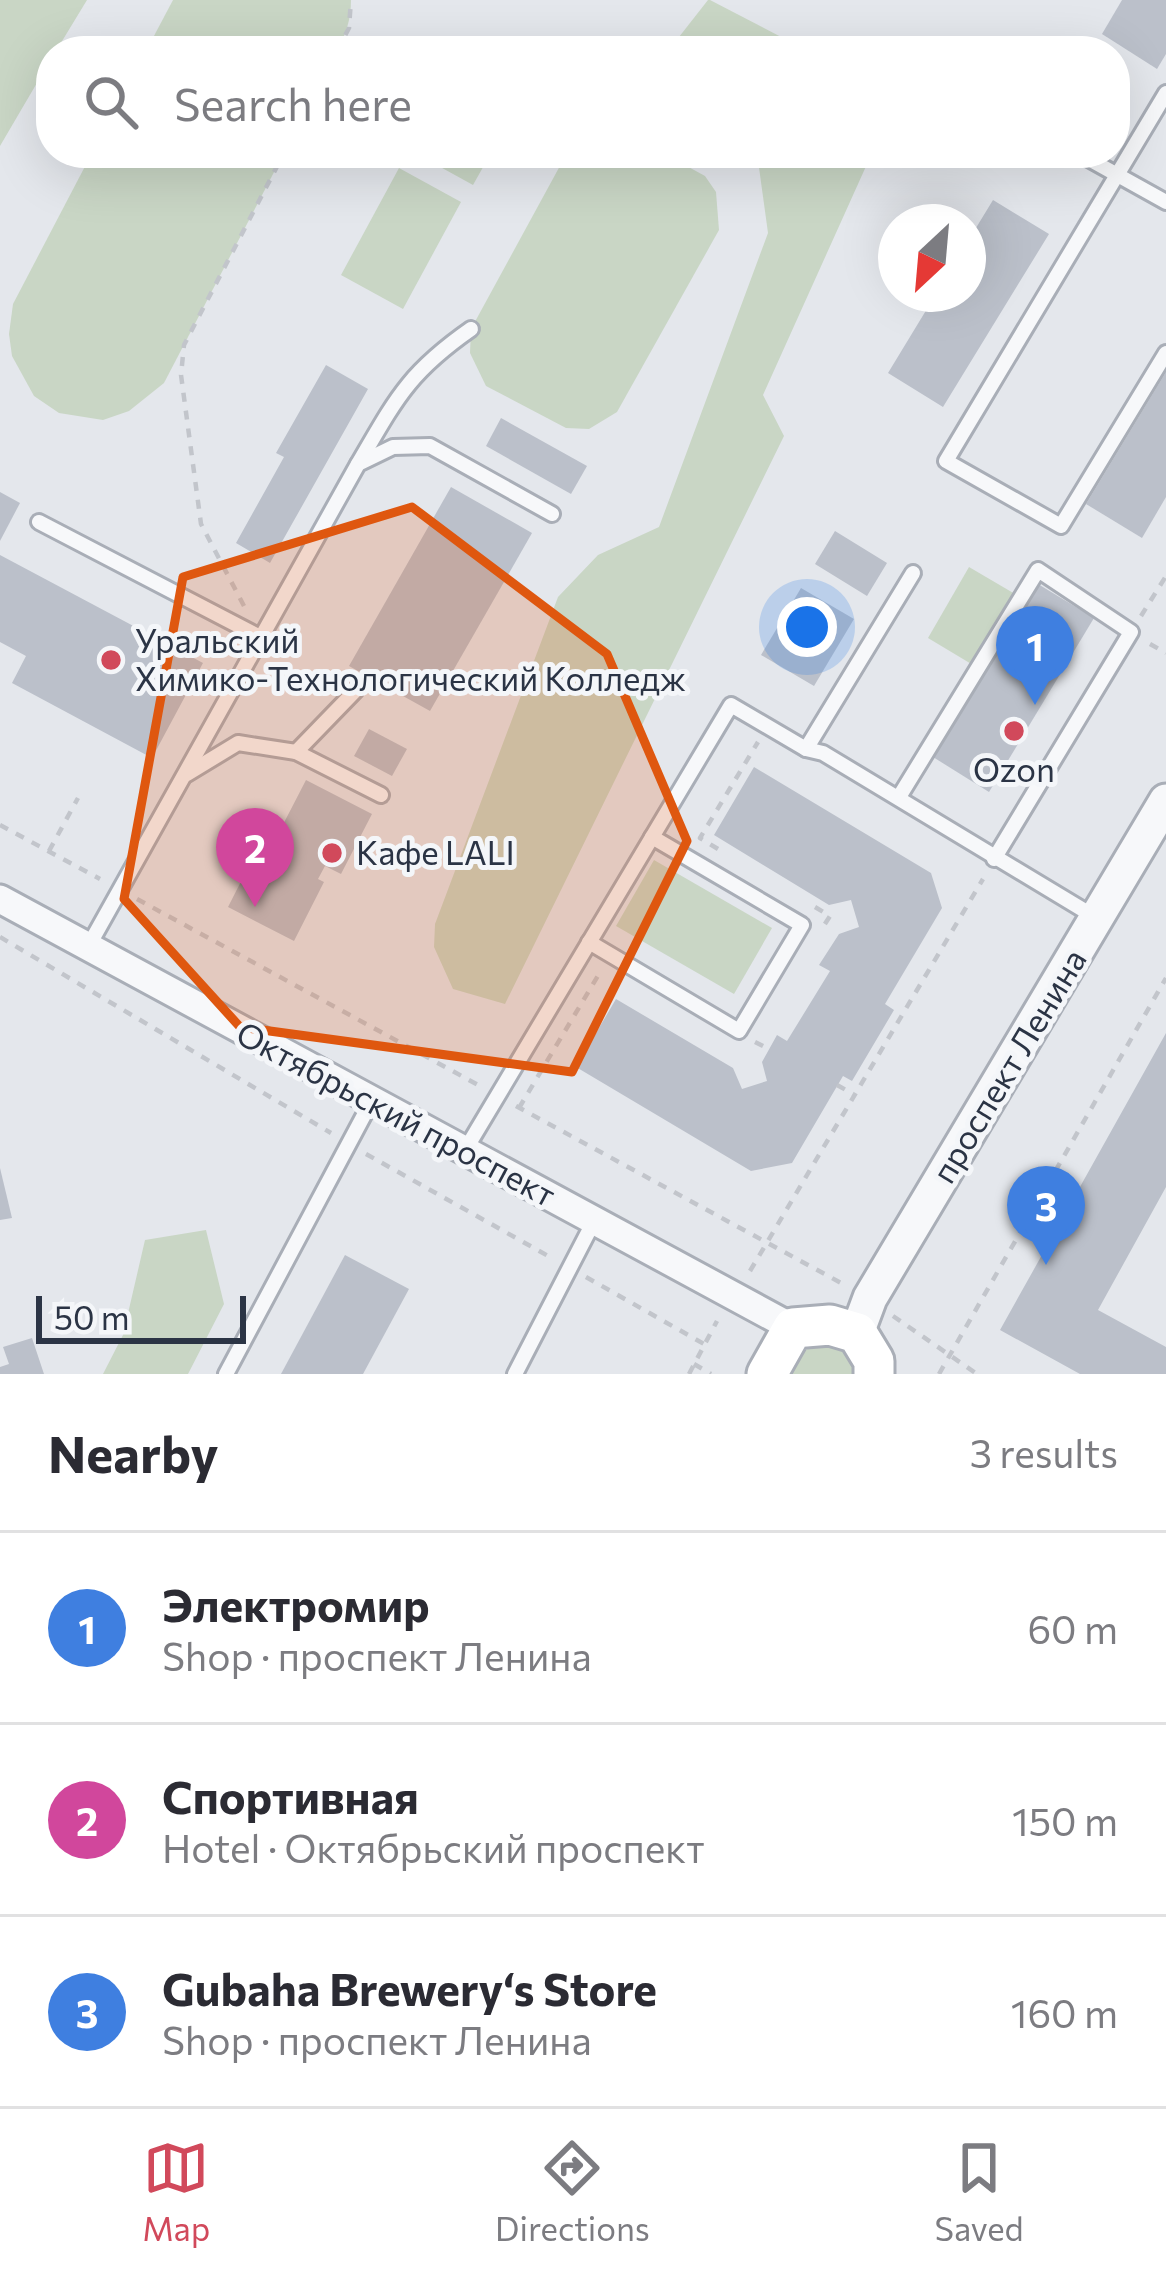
<!DOCTYPE html>
<meta charset="utf-8">
<style>
:root{--surface:#fff;--page:#f2f2f3;--text:#2b2b33;--muted:#7c7c81;--line:#e1e1e2;--accent:#d1495b}
body{margin:0;font-family:Commissioner,sans-serif;background:var(--page);color:var(--text)}
.compass{position:absolute;left:878px;top:204px;width:108px;height:108px;border-radius:50%;background:var(--surface);box-shadow:0 12px 48px #0002;rotate:206deg}
.scale{position:absolute;left:36px;bottom:30px;width:210px;box-sizing:border-box;padding-left:12px;border:6px solid #2b3445;border-top:0;font-size:33px;line-height:42px;white-space:nowrap;color:#2b3445;-webkit-text-stroke:9px #f4f6f9;paint-order:stroke}
.you{position:absolute;left:807px;top:627px;width:42px;height:42px;margin:-30px;border:9px solid #fff;border-radius:50%;background:#1a73e8;box-shadow:0 0 0 18px #1a73e833}
.badge{display:grid;place-items:center;width:78px;height:78px;border-radius:50%;background:var(--accent);color:#fff;font-size:39px;font-weight:700}
.pin{position:absolute;translate:-50% -99px;filter:drop-shadow(0 3px 6px #0008)}
.pin::after{content:'';position:absolute;top:63px;width:42px;height:36px;background:inherit;clip-path:polygon(0 0,100% 0,50% 100%)}
.list{margin:0;padding:0;list-style:none}
h2{display:flex;justify-content:space-between;align-items:center;height:156px;margin:0;padding:0 48px;font-size:51px}
h2 small{font-size:39px;font-weight:400;color:var(--muted)}
.list li{display:grid;grid-template-columns:78px 1fr auto;gap:36px;align-items:center;box-sizing:border-box;height:192px;padding:0 48px;border-top:3px solid var(--line)}
.list b{display:block;font-size:45px;white-space:nowrap}
.list p{margin:0;font-size:39px;white-space:nowrap;color:var(--muted)}
.list em{font-size:39px;font-style:normal;color:var(--muted)}
.icon{flex:none;width:66px;height:66px;fill:none;stroke:currentColor;stroke-width:2;stroke-linecap:round;stroke-linejoin:round}
.map{position:relative;flex:none;width:1166px;height:1374px;overflow:hidden}
.search{position:absolute;background:var(--surface);box-shadow:0 12px 48px #0002;left:36px;right:36px;top:36px;height:132px;display:flex;align-items:center;gap:30px;box-sizing:border-box;padding:0 42px;border-radius:48px;color:var(--muted);font-size:45px}
.sheet{height:732px;background:var(--surface)}
nav{display:flex;justify-content:space-around;align-items:center;box-sizing:border-box;height:168px;border-top:3px solid var(--line);background:var(--surface);font-size:33px;color:var(--muted)}
nav a{display:grid;justify-items:center;gap:6px}
nav .on{color:var(--accent)}
.map>svg:first-child{display:block}
.green{fill:#c9d6c5}
.building{fill:#bbc0ca}
.lines{fill:none;stroke-linecap:round;stroke-linejoin:round}
.service-casing{stroke:#a9aeb7;stroke-width:20}
.minor-casing{stroke:#a9aeb7;stroke-width:33}
.tertiary-casing{stroke:#a9aeb7;stroke-width:39}
.secondary-casing{stroke:#a9aeb7;stroke-width:45}
.path{stroke:#c2c5cb;stroke-width:4.5;stroke-dasharray:9 9;stroke-linecap:butt}
.service{stroke:#f7f8fa;stroke-width:14}
.minor{stroke:#f7f8fa;stroke-width:27}
.tertiary{stroke:#f7f8fa;stroke-width:33}
.secondary{stroke:#fff;stroke-width:39}
.marked{fill:#df570f;fill-opacity:0.2;stroke:#df570f;stroke-width:9;stroke-linejoin:round}
.poi-dot{fill:#d1495b;stroke:#f4f6f9;stroke-width:4.5}
.labels{text-anchor:middle;stroke-width:10;stroke-linejoin:round;paint-order:stroke}
.poi-label{font-size:33px;fill:#2b3445;stroke:#f4f6f9;text-anchor:start}
.street-label{font-size:33px;fill:#2b3445;stroke:#f4f6f9}
</style>
<div class="map">
<svg width="1166" height="1374" viewBox="0 0 1166 1374">
<rect width="100%" height="100%" fill="#e4e7ec"/>
<g class="green">
<polygon points="0,0 87,0 56,51 51,51 51,59 0,146"/>
<path d="M173,0H351C351,20 346,33 337,51H146Z"/>
<polygon points="708,0 710,0 808,51 668,51"/>
<polygon points="92,153 284,153 164,383 129,411 103,420 59,413 34,396 12,356 9,334 13,304"/>
<polygon points="415,153 491,153 473,185"/>
<polygon points="567,153 663,153 705,176 716,192 719,230 617,412 589,429 566,428 486,386 470,353 471,329"/>
<polygon points="757,153 872,153 763,395 784,436 505,1004 453,989 434,947 435,924 558,597 598,555 659,527 768,233"/>
<polygon points="399,168 461,202 403,309 341,275"/>
<polygon points="969,567 1020,597 978,668 928,638"/>
<polygon points="654,860 772,928 734,994 616,926"/>
<polygon points="206,1230 224,1304 188,1374 103,1374 123,1335 145,1240"/>
<polygon points="821,1344 848,1349 860,1374 787,1374 800,1352"/>
</g>
<g class="building">
<polygon points="1122,0 1166,0 1166,54 1157,69 1102,34"/>
<polygon points="993,200 1049,234 943,407 888,373 936,294 968,294 968,241"/>
<polygon points="326,365 368,389 270,563 236,543 284,457 276,453"/>
<polygon points="1166,372 1166,497 1142,538 1086,504"/>
<polygon points="501,418 587,466 571,494 486,446"/>
<polygon points="451,487 532,533 430,711 349,666"/>
<polygon points="0,492 20,503 0,541"/>
<polygon points="835,531 887,563 867,596 815,564"/>
<polygon points="0,555 203,663 152,758 12,683 26,656 0,642"/>
<polygon points="1038,584 1094,618 989,792 933,757"/>
<polygon points="801,588 854,619 814,686 761,655"/>
<polygon points="369,729 407,749 392,776 354,756"/>
<polygon points="754,767 931,873 942,908 885,1004 894,1010 852,1081 843,1076 792,1163 751,1171 576,1067 616,999 733,1068 742,1089 767,1081 762,1062 777,1035 787,1041 830,971 819,965 839,934 859,927 851,900 829,905 714,835"/>
<polygon points="306,780 372,814 341,874 325,866 318,879 324,882 294,941 228,907 258,848 276,857 283,843 275,840"/>
<polygon points="1166,1033 1166,1187 1098,1310 1166,1347 1166,1374 1080,1374 1000,1330"/>
<polygon points="0,1168 12,1218 0,1220"/>
<polygon points="345,1255 409,1289 363,1374 281,1374"/>
<polygon points="32,1338 44,1374 0,1374 0,1367 9,1364 3,1347"/>
</g>
<g class="lines">
<g class="service-casing">
<g id="service">
<polyline points="1166,93 946,461 1061,526 1166,353"/>
<polyline points="1078,153 1166,202"/>
<path d="M358,464C396,399 408,373 471,329"/>
<polyline points="39,522 262,638"/>
<polyline points="806,749 913,573"/>
<polyline points="296,752 356,690"/>
<polyline points="187,774 238,743 296,752 381,795"/>
<polyline points="899,797 1038,570 1131,632 994,859"/>
<polyline points="589,942 739,1031 802,925 652,837"/>
<polyline points="88,947 358,464 393,447 430,446 552,514"/>
<polyline points="464,1152 731,705 806,749 823,753 1095,917"/>
<polyline points="226,1374 371,1102"/>
<polyline points="515,1374 594,1221"/>
</g>
</g>
<g class="minor-casing">
<polyline id="minor" points="0,899 793,1328"/>
</g>
<g class="tertiary-casing">
<polyline id="tertiary" points="857,1333 870,1298 1166,801"/>
</g>
<g class="secondary-casing">
<polyline id="secondary" points="767,1374 793,1328 830,1325 857,1333 874,1361 874,1374"/>
</g>
<g class="path">
<polyline points="337,51 349,28 351,0"/>
<polyline points="244,606 201,524 181,375 184,345 284,153"/>
<polyline points="1141,616 1166,576"/>
<polyline points="1150,644 1166,653"/>
<polyline points="0,825 100,879"/>
<polyline points="718,849 700,838 758,742"/>
<polyline points="49,851 78,798"/>
<polyline points="137,899 480,1086"/>
<polyline points="815,907 830,916 823,927"/>
<polyline points="0,937 331,1133"/>
<polyline points="755,1042 769,1049"/>
<polyline points="837,1085 853,1094"/>
<polyline points="516,1106 843,1284"/>
<polyline points="519,1108 599,974"/>
<polyline points="366,1154 550,1257"/>
<polyline points="750,1271 983,879"/>
<polyline points="586,1277 704,1344"/>
<polyline points="893,1316 977,1374"/>
<polyline points="694,1364 711,1374"/>
<polyline points="689,1374 717,1321"/>
<polyline points="939,1374 1166,978"/>
</g>
<use href="#service" class="service"/>
<use href="#minor" class="minor"/>
<use href="#tertiary" class="tertiary"/>
<use href="#secondary" class="secondary"/>
</g>
<path class="marked" d="M412,507L607,654L687,841L572,1072L240,1027L124,899L183,577Z"/>
<g class="poi-dot">
<circle cx="111" cy="660" r="12"/>
<circle cx="1014" cy="731" r="12"/>
<circle cx="332" cy="853" r="12"/>
</g>
<g class="labels">
<g class="poi-label">
<text x="135" y="653">Уральский<tspan x="135" dy="38">Химико-Технологический Колледж</tspan></text>
<text x="1014" y="782" text-anchor="middle">Ozon</text>
<text x="356" y="865">Кафе LALI</text>
</g>
<g class="street-label">
<text transform="translate(1009 1066) rotate(-59)" y="12">проспект Ленина</text>
<text transform="translate(396 1114) rotate(28)" y="12">Октябрьский проспект</text>
</g>
</g>
</svg>
<svg class="compass" viewBox="-18 -18 36 36"><path d="M0-13l5 13h-10z" fill="#e53935"/><path d="M0 13l5-13h-10z" fill="#7c7c81"/></svg>
<div class="scale">50 m</div>
<div class="you"></div>
<div class="pin badge" style="left:1035px;top:705px;background:#3f7fe0">1</div>
<div class="pin badge" style="left:255px;top:907px;background:#d1479c">2</div>
<div class="pin badge" style="left:1046px;top:1265px;background:#3f7fe0">3</div>
<div class="search"><svg class="icon" aria-label="search" viewBox="0 0 24 24"><circle cx="10" cy="10" r="6"/><path d="M15 15l6 6"/></svg>Search here</div>
</div>
<section class="sheet">
<h2>Nearby<small>3 results</small></h2>
<ul class="list">
<li><span class="badge" style="background:#3f7fe0">1</span><div><b>Электромир</b><p>Shop · проспект Ленина</p></div><em>60 m</em></li>
<li><span class="badge" style="background:#d1479c">2</span><div><b>Спортивная</b><p>Hotel · Октябрьский проспект</p></div><em>150 m</em></li>
<li><span class="badge" style="background:#3f7fe0">3</span><div><b>Gubaha Brewery‘s Store</b><p>Shop · проспект Ленина</p></div><em>160 m</em></li>
</ul>
</section>
<nav>
<a class="on"><svg class="icon" aria-label="map" viewBox="0 0 24 24"><path d="M3 6l6-2 6 2 6-2v14l-6 2-6-2-6 2zM9 4v14M15 6v14"/></svg>Map</a>
<a><svg class="icon" aria-label="directions" viewBox="0 0 24 24"><path d="M12 3l9 9-9 9-9-9zM9 14v-3h6M13 9l2 2-2 2"/></svg>Directions</a>
<a><svg class="icon" aria-label="saved" viewBox="0 0 24 24"><path d="M7 4h10v16l-5-4-5 4z"/></svg>Saved</a>
</nav>
